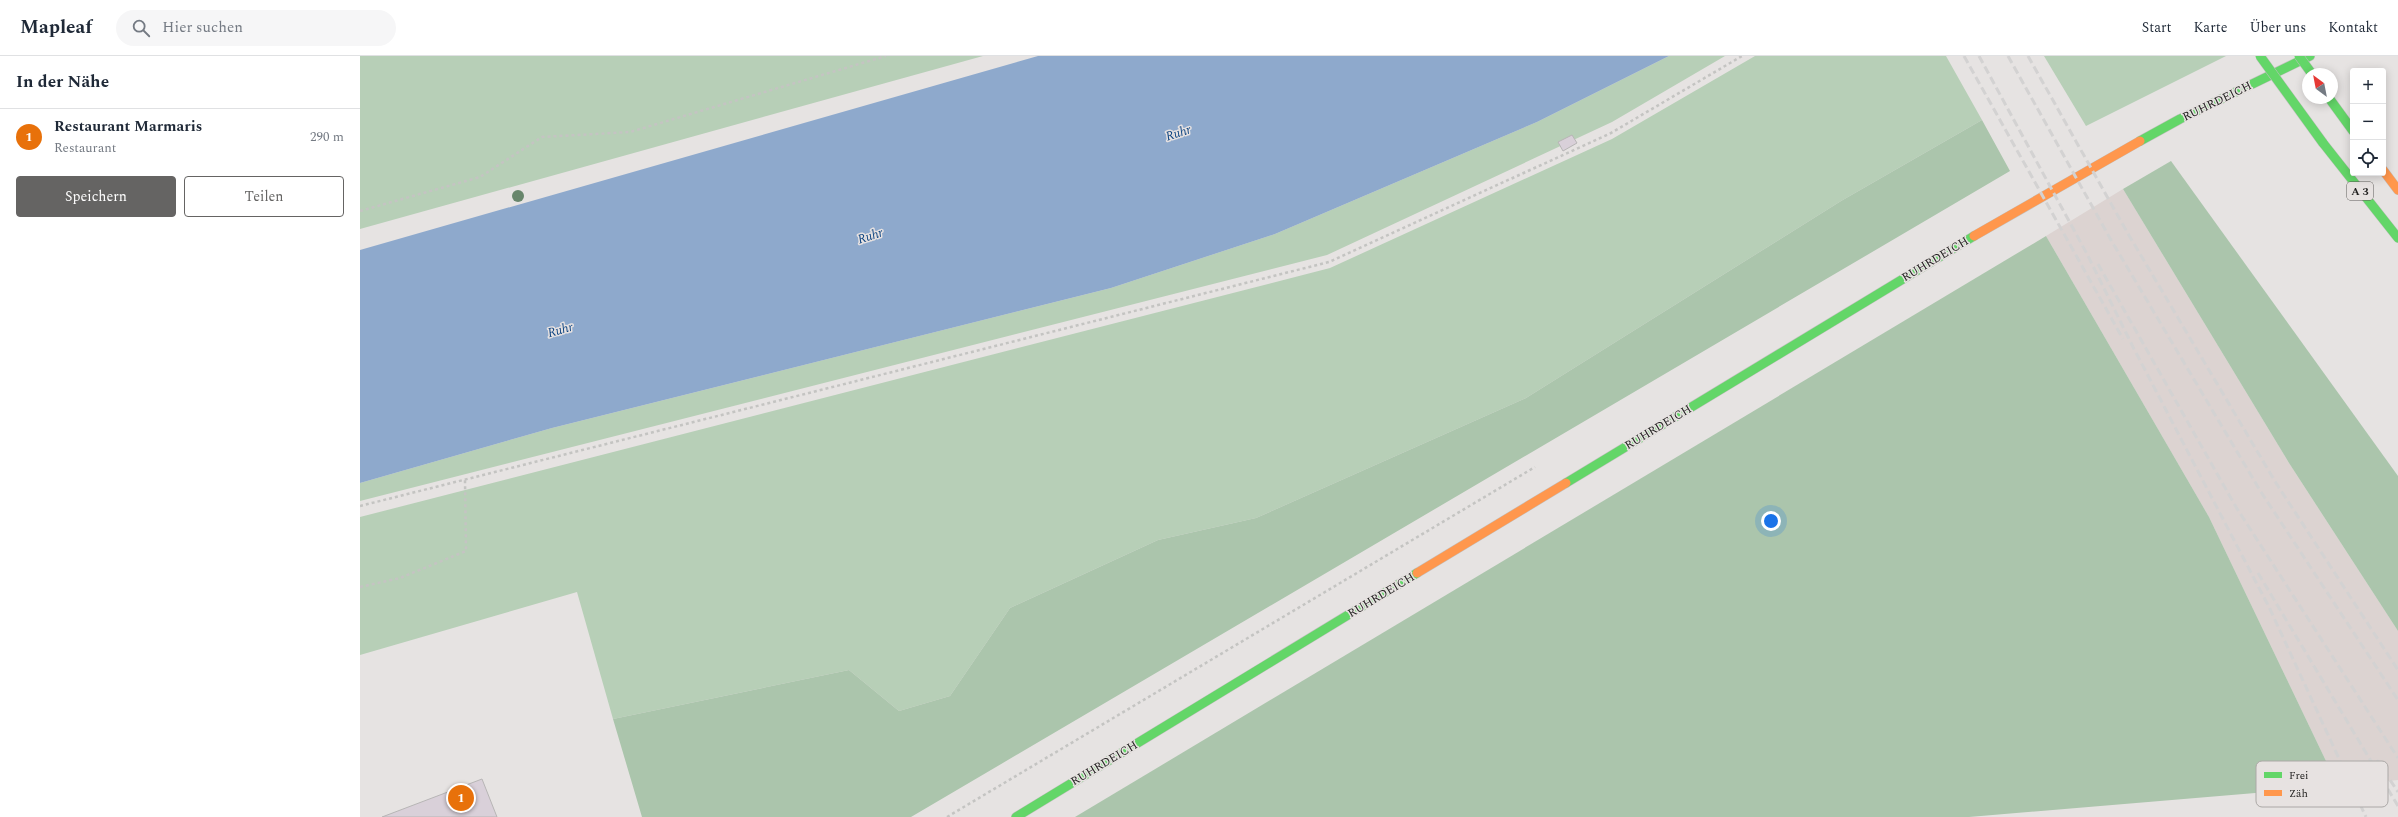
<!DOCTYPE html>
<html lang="de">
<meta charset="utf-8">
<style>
:root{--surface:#fff;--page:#f6f6f7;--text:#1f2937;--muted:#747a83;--line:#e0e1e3;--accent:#656463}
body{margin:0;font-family:Spectral,serif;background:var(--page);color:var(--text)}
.controls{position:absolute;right:12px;top:12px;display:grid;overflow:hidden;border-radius:4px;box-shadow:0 2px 10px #0003}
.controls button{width:36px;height:36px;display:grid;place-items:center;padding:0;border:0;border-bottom:1px solid var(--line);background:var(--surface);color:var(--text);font:20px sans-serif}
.compass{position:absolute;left:1942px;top:12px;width:36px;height:36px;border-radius:50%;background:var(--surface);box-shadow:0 2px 10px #0003;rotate:328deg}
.you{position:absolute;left:1411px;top:465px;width:14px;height:14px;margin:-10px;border:3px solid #fff;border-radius:50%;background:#1a73e8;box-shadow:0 0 0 6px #1a73e833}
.badge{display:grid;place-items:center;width:26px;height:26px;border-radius:50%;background:var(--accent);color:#fff;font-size:13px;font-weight:700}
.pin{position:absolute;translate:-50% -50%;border:2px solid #fff;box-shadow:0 1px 4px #0006}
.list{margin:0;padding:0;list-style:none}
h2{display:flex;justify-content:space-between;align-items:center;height:52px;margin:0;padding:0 16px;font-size:17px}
h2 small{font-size:13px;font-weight:400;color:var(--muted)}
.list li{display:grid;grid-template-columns:26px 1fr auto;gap:12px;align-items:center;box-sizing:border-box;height:56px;padding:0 16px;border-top:1px solid var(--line)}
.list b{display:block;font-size:15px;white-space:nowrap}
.list p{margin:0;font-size:13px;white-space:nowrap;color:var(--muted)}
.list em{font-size:13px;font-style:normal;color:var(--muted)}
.actions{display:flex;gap:8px;padding:12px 16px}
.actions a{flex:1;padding:9px 0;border:1px solid var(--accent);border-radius:4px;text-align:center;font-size:14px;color:var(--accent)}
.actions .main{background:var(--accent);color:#fff}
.icon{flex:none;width:22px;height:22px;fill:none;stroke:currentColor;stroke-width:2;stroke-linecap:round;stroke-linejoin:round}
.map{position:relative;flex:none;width:2038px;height:761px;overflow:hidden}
header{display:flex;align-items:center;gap:24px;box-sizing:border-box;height:56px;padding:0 20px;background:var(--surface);border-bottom:1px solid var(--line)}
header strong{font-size:19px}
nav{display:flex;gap:22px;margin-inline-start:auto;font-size:14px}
.search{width:280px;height:36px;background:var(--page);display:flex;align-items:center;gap:10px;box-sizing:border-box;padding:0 14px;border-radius:22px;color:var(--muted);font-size:15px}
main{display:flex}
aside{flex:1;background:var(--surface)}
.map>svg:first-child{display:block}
.built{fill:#dcd3d1}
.green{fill:#b7cfb7}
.forest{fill:#abc5ac}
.water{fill:#8ea9cc}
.building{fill:#d9d0d9;stroke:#b7b5b5}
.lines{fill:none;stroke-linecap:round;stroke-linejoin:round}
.fast-casing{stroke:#c2c0bf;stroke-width:10}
.slow-casing{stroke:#c2c0bf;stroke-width:10}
.path{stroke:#c4c4c2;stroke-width:2.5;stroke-dasharray:3 3;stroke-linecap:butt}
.fast{stroke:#63d668;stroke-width:9}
.slow{stroke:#ff974d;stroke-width:9}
.rail{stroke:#d3d2d2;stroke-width:3;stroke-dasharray:8 4;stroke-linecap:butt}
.fast-bridge-casing{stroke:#c1bfbf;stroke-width:10;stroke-linecap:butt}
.fast-bridge{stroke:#63d668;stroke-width:9}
.tree{fill:#68866c}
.labels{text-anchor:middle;stroke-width:3;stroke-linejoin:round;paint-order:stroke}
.shield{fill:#e7e2e1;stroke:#5c5a58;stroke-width:1}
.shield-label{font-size:11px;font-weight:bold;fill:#201f1e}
.street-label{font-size:12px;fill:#201f1e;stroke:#e7e2e1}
.water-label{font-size:13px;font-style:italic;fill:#0f4582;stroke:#e7e2e1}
.key{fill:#e7e2e1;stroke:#aba8a6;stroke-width:1}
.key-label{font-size:11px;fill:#201f1e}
</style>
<header>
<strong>Mapleaf</strong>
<div class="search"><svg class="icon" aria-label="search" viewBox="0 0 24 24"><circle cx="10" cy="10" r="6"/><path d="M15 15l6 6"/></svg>Hier suchen</div>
<nav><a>Start</a><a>Karte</a><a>Über uns</a><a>Kontakt</a></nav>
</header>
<main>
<aside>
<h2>In der Nähe<small></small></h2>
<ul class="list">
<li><span class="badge" style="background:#e8710a">1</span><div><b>Restaurant Marmaris</b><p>Restaurant</p></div><em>290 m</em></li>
</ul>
<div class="actions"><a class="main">Speichern</a><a>Teilen</a></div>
</aside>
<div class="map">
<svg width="2038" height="761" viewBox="0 0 2038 761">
<rect width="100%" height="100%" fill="#e6e3e2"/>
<polygon class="built" points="1763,133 1929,407 2038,575 2038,724 1978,730 1849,461 1686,180"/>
<g class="green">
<polygon points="0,0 623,0 0,173"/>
<polygon points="1309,0 1365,0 1252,66 967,199 0,445 0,427 192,372 751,232 915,178 1177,66"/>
<polygon points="1395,0 1586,0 1622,64 1481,145 1166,342 896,462 798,484 650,552 590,640 539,655 489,614 253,663 217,536 0,599 0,461 970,212 1252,83"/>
<polygon points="1684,0 1866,0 1726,70"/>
</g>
<g class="forest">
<polygon points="1622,64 1650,115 551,761 282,761 253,663 489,614 539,655 590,640 650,552 798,484 896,462 1166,342 1481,145"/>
<polygon points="1811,105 2038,420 2038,575 1929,407 1763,133"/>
<polygon points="1686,180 1849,461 1978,730 1609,761 715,761"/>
</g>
<polygon class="water" points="678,0 1309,0 1177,66 915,178 751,232 192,372 0,427 0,194"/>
<g class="building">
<polygon points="1212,79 1217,87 1203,95 1198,86"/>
<polygon points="122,723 137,761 22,761"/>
</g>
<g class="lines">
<g class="fast-casing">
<g id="fast">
<polyline points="1969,42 1993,75"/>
<polyline points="1780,85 1820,63 1950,0"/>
<polyline points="1963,87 2038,182"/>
<polyline points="1206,427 1614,180"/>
<polyline points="656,761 1057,517"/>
</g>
</g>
<g class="slow-casing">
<g id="slow">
<polyline points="2023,114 2038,134"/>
<polyline points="1614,180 1780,85"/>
<polyline points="1057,517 1206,427"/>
</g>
</g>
<g class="path">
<polyline points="0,155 120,121 182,81 270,76 526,0"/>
<polyline points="0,450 969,206 1251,77 1382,0"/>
<polyline points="0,531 40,522 106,495 105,424"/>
<polyline points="587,761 1175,411"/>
</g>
<use href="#fast" class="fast"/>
<use href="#slow" class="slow"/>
<g class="rail">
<polyline points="1604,0 1763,283"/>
<polyline points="1619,0 1727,198 1773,291 1909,551 2006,761"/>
<polyline points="1648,0 1751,184 1901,436 2038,644"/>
<polyline points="1668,0 1767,176 1916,427 2038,614"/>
<polyline points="1738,208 1876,451 2038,702"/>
<polyline points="1898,517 2038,750"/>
<polyline points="2017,704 2038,736"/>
</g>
<g class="fast-bridge-casing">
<g id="fast-bridge">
<polyline points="1900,0 1963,87"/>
<polyline points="1939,0 1952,18"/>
</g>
</g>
<use href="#fast-bridge" class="fast-bridge"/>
</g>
<circle class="tree" cx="158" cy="140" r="6"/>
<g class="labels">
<rect class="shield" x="1987" y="126" width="26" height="18" rx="3"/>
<g class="shield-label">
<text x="2000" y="139">A 3</text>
</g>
<g class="street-label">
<text transform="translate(1857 45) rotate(-26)" y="4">RUHRDEICH</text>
<text transform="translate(1575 203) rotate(-31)" y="4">RUHRDEICH</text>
<text transform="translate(1298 371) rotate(-31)" y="4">RUHRDEICH</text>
<text transform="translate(1021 539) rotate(-31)" y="4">RUHRDEICH</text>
<text transform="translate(744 707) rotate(-31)" y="4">RUHRDEICH</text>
</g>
<g class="water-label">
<text transform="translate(818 76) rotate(-18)" y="5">Ruhr</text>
<text transform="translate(510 179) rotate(-18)" y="5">Ruhr</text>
<text transform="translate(200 273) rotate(-16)" y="5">Ruhr</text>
</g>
</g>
<rect x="1896" y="705" width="132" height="46" rx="6" class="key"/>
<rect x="1904" y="716" width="18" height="6" fill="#63d668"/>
<rect x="1904" y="734" width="18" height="6" fill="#ff974d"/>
<g class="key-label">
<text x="1929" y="723">Frei</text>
<text x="1929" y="741">Zäh</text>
</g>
</svg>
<div class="controls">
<button>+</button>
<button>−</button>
<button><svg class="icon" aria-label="locate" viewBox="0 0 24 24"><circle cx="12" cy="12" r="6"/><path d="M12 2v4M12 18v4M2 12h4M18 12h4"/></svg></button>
</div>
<svg class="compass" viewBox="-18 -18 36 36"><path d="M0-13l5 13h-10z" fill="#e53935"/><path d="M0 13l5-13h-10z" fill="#747a83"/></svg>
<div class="you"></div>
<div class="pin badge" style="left:101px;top:742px;background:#e8710a">1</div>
</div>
</main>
